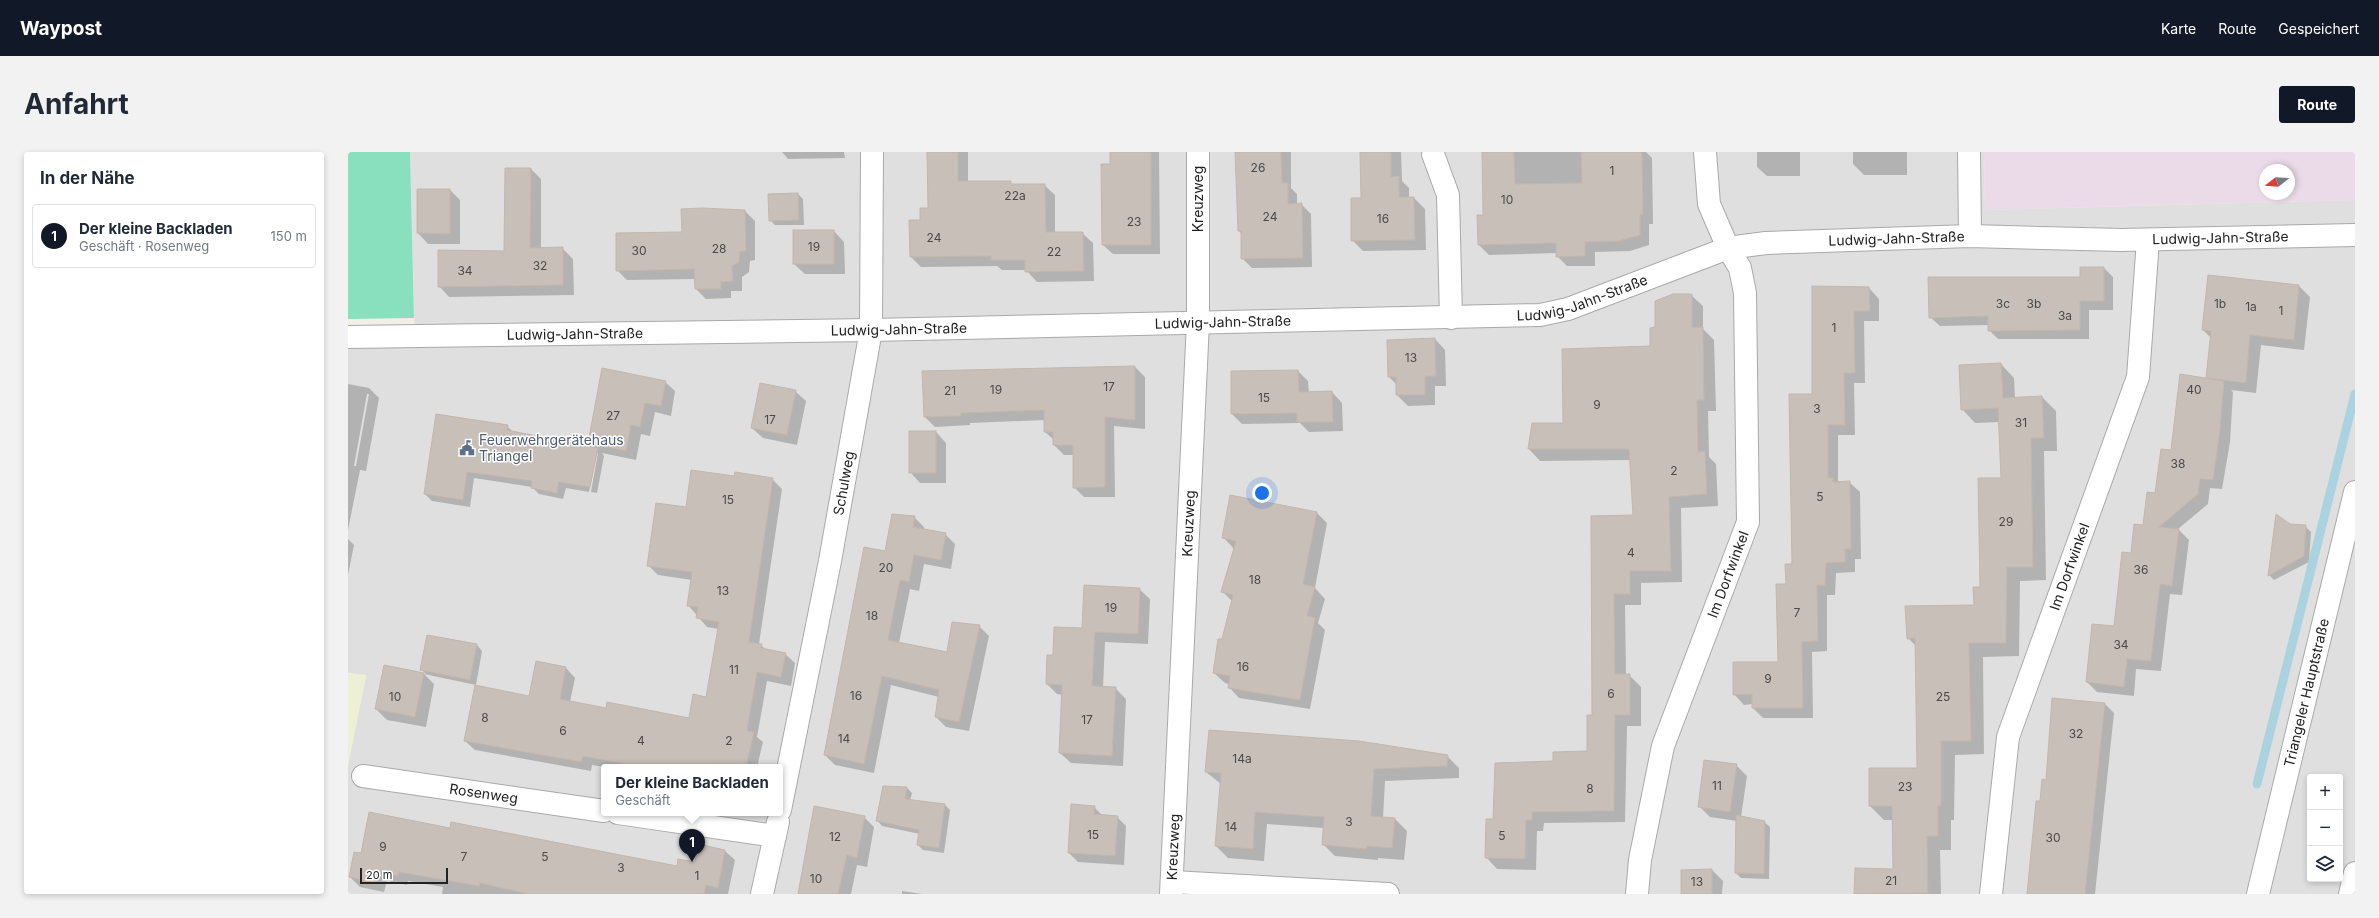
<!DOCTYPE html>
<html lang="de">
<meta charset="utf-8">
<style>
:root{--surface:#fff;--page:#f2f2f3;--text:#1f2937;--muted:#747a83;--line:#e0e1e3;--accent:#111827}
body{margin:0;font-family:Inter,sans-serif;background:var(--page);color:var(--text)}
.controls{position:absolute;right:12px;bottom:12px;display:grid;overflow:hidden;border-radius:4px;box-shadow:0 2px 6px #0003}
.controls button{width:36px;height:36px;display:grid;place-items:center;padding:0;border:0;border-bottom:1px solid var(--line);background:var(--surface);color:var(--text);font:20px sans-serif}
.compass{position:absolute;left:1911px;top:12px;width:36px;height:36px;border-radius:50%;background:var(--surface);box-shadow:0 2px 6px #0003;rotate:253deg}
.scale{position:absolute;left:12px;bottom:10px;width:88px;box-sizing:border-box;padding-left:4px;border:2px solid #222;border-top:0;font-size:11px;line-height:14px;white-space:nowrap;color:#222;-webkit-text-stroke:3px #fff;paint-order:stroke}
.you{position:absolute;left:914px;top:341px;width:14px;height:14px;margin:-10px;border:3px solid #fff;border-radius:50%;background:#1a73e8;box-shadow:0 0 0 6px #1a73e833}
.badge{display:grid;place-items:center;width:26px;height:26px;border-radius:50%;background:var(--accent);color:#fff;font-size:13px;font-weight:700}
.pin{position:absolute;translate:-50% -33px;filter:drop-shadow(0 1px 2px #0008)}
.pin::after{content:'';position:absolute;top:21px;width:14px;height:12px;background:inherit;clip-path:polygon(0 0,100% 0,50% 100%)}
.popup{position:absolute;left:253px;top:612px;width:182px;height:52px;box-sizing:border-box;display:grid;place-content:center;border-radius:4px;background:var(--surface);filter:drop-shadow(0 1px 3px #0005);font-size:13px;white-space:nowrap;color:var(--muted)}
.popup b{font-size:15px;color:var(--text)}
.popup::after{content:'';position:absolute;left:50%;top:100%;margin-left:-8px;border:8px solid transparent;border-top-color:var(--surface)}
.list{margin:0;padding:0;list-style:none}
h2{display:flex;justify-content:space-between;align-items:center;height:52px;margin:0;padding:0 16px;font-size:17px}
h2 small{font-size:13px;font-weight:400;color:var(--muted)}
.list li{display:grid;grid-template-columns:26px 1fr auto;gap:12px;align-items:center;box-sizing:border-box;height:64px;margin:0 8px 8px;padding:0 8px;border:1px solid var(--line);border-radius:4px}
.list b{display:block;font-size:15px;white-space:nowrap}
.list p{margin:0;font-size:13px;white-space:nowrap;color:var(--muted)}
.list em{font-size:13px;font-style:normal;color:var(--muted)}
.icon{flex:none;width:22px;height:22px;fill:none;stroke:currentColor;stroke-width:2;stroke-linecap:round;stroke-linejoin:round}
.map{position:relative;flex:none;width:2007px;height:742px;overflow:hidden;border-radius:4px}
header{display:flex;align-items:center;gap:24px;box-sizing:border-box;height:56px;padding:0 20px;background:var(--accent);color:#fff}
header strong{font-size:19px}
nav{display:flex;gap:22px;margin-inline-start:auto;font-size:14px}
.intro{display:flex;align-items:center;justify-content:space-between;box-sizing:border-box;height:96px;padding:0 24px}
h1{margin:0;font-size:28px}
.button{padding:10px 18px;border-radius:4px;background:var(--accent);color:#fff;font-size:14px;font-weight:700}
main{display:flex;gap:24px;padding:0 24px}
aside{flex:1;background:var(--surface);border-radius:4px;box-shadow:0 2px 6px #0003}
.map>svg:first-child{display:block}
.residential{fill:#e0dfdf;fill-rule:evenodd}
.industrial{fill:#ebdbe8;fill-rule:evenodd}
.farmland{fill:#eef0d5}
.pitch{fill:#88e0be}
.shadow{fill:#0003;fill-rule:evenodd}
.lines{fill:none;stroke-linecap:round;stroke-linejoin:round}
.stream{stroke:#aad3df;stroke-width:9}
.building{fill:#c7bfb8;stroke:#c4b6ab}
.minor-casing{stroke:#a9a9a9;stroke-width:24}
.minor{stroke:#fff;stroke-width:22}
.labels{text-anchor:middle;stroke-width:3;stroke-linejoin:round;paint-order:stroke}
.number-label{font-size:12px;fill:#4b4948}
.street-label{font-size:14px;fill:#222;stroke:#fff}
.service-label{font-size:14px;fill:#4e5e75;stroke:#fff;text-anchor:start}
</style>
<header>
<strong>Waypost</strong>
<nav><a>Karte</a><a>Route</a><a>Gespeichert</a></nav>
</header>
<div class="intro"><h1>Anfahrt</h1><a class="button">Route</a></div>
<main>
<aside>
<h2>In der Nähe<small></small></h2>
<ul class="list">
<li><span class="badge">1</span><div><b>Der kleine Backladen</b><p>Geschäft · Rosenweg</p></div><em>150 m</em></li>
</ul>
</aside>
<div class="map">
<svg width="2007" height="742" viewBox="0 0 2007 742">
<rect width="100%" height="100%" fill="#f2efe9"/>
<path class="residential" d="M62,0H1636L1637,58L2007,48V742H0V613L18,524L0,521V195L67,194ZM256,615H432V661H256ZM1962,625H1992V727H1962Z"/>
<path class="industrial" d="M1636,0H2007V48L1637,58ZM1917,18H1941V42H1917Z"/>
<polygon class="farmland" points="0,521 18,523 0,613"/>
<polygon class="pitch" points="0,0 62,0 66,166 0,167"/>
<g class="shadow">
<polygon points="434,0 496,0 497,6 440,7"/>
<polygon points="584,0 620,0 620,30 662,30 665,33 696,33 707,43 707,81 734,81 745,91 746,129 689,130 678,118 654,118 649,114 573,115 563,105 573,69 581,57"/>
<polygon points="763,0 811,0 812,102 765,102 755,93"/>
<polygon points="888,0 943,0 943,36 949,42 949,52 953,52 963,62 964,115 904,116 894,106 894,82 891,79"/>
<polygon points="1013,0 1053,0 1054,29 1061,36 1061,46 1066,46 1077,57 1078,98 1015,99 1004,88 1014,47"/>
<polygon points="1135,0 1298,0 1304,6 1305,72 1301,72 1301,93 1282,99 1247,100 1247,114 1219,114 1209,104 1209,101 1141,103 1131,93 1136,64"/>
<polygon points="1409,0 1452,0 1452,24 1419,24 1409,15"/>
<polygon points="1505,0 1559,0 1559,23 1516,23 1505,12"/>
<polygon points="183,17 193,27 193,96 214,96 225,107 226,143 101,145 91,134 157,100"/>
<polygon points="102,38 112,48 112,92 80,92 70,81"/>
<polygon points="450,42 455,47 456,73 427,73 422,68"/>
<polygon points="397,59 407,69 407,108 402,109 401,120 394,125 394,139 383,139 383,146 358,147 348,137 347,127 279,128 269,118 335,81"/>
<polygon points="486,79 496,90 497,122 457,122 446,112"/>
<polygon points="1756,116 1765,125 1765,158 1741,158 1741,187 1650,187 1641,178 1641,173 1592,174 1582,165 1733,126"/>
<polygon points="1951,134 1962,145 1956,198 1913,193 1908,241 1883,238 1885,240 1882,290 1874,337 1862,336 1860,352 1830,377 1841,388 1834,443 1822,442 1813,519 1788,517 1786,544 1749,540 1739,530 1767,475 1784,402 1824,299 1861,228 1859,225 1863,186 1855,178"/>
<polygon points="1465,135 1521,136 1531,147 1531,169 1516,169 1517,231 1506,231 1507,283 1490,283 1490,330 1501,330 1512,340 1513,407 1507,407 1507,420 1488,421 1487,443 1479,443 1479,499 1464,500 1465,566 1415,566 1405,556 1405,552 1396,553 1386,542 1431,511 1465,243"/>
<polygon points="1343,143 1355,154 1355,177 1366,188 1368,259 1360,259 1361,305 1368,312 1370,354 1333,356 1334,430 1293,431 1293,453 1277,453 1278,523 1281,523 1293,535 1293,574 1279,574 1277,670 1196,671 1195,679 1189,679 1188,718 1149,717 1138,705 1146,668 1206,610 1240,600 1245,564 1244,365 1286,364 1282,308 1192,309 1181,297 1185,272 1216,272 1303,195 1308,176"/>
<polygon points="1087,187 1097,198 1098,234 1087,234 1087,253 1060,254 1049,243 1049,233 1041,225 1040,189"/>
<polygon points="1653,212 1666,226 1667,246 1694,245 1708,259 1709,299 1696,299 1698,428 1672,429 1671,504 1635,505 1636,602 1607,603 1606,668 1603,668 1603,698 1592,698 1593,742 1507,742 1508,717 1546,718 1545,668 1536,668 1522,654 1570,617 1568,494 1560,486 1627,454 1633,436 1654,327 1652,270 1627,271 1614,257"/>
<polygon points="787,215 797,225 797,277 766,274 767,345 736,345 726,335 726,303 716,303 706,293 706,288 697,280 697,268 622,271 622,273 587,275 577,265 575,220"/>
<polygon points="950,219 960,229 961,241 984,240 994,251 995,279 961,280 952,271 894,272 884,262"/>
<polygon points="317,230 327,239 323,264 307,260 302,284 293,282 288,308 254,301 256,304 249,341 243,340 250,301 248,301 241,340 218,336 215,347 191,342 184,335 126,326 122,355 84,349 77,342 159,274 166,281 246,296 241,291"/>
<path d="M0,232L21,236L31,246L18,319L12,318L0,378ZM19,242H21L8,314H6Z"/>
<polygon points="447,239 458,249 449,293 415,286 404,276"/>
<polygon points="588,280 598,291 598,331 572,331 562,320"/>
<polygon points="387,326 424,327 434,337 411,492 419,498 437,502 447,511 443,534 419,529 409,585 415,590 409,615 256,615 244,613 243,619 127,598 117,589 182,545 189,510 218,516 227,526 222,550 259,557 342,568 359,546 371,477 359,475 340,453 344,428 310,423 300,413 339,356"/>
<polygon points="969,361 979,371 967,436 977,447 970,471 977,478 962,557 891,546 881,535 881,532 877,531 866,521 885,450 874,439 886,397 876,386"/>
<polygon points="566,365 576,375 576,378 597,382 607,392 603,417 576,412 571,439 562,437 551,491 600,501 631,474 641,484 621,579 598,575 588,565 591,545 543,533 526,621 487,613 477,603 537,400"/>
<polygon points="1942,373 1957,374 1963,380 1961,410 1926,428 1921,423"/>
<polygon points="0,387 6,393 0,423"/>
<polygon points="791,437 802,447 800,492 757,490 755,536 767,536 778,547 775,614 723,611 712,601 715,543 709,542 699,532 706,504 735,477"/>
<polygon points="80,484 129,493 134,499 128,533 76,522 86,532 78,575 39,568 28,557 37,514 78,522 73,517"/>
<polygon points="1757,552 1766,561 1747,742 1680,742 1699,629"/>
<polygon points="1099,604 1111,616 1111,626 1037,629 1035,666 1047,667 1059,679 1056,708 1030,706 1030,708 987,704 975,692 976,676 919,672 916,709 880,706 868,694 873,632 858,620"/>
<polygon points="1388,613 1399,624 1393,665 1416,670 1422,675 1421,727 1393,726 1388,721 1389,669 1362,665 1351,654"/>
<polygon points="536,635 559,636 564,641 562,649 597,653 602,658 596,701 575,698 570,693 572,682 534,674 529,668"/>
<polygon points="746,655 755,664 769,665 778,674 776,713 730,710 721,701"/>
<polygon points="516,665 526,675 519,715 509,713 503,742 451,742"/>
<polygon points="103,677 329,715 348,711 377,699 387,708 380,742 94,742 95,735 60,729 59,733 39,729 36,740 12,735 2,725 14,702"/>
<polygon points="1364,718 1375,729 1374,742 1334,742"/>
<polygon points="554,739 574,742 554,742"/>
</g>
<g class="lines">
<polyline class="stream" points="1909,632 2007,242"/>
</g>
<g class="building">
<polygon points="579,0 610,0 610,29 663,29 663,32 697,32 698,80 735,80 736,119 677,120 677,108 643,108 643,104 562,105 561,68 572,68 572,56 580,56"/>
<polygon points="762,0 803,0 803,93 754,93 753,12 762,12"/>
<polygon points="887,0 933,0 934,31 940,31 940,52 954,51 955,106 893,107 893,79 890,79"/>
<polygon points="1012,0 1043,0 1043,25 1051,24 1051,45 1066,45 1067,88 1003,89 1003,46 1013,46"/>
<polygon points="1134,0 1166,0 1167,32 1234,31 1233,0 1294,0 1295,62 1292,62 1292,83 1271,89 1237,90 1237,104 1208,105 1208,91 1130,93 1129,63 1135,63"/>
<polygon points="157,16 183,16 182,96 215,95 215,133 90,135 90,98 156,99"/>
<polygon points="69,37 102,37 102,82 69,81"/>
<polygon points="450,41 451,68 421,69 420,42"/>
<polygon points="354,56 397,58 398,99 392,99 391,110 384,114 385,129 373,130 373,137 347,137 346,117 268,119 268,81 334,80 333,57"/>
<rect x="445" y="78" width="41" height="34"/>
<polygon points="1732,115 1756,115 1756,149 1732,149 1732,178 1640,179 1640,164 1581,166 1580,125 1732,125"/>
<polygon points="1860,123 1951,133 1946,188 1902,183 1898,231 1858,226 1863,179 1854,178"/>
<polygon points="1464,134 1521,135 1522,159 1506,159 1507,221 1496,221 1497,273 1480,273 1480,326 1485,326 1485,330 1502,329 1503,397 1497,397 1497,410 1478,411 1477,433 1469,433 1470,489 1454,490 1455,556 1404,556 1404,542 1385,543 1385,510 1430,510 1428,432 1438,432 1437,412 1444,412 1441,242 1464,242"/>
<polygon points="1325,142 1344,142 1344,175 1355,175 1356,248 1349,248 1350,300 1357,299 1359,342 1321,345 1323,419 1282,419 1282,442 1266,442 1267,522 1282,522 1282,563 1267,563 1266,659 1184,660 1184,668 1178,668 1177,707 1137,706 1138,667 1145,667 1147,611 1205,609 1205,600 1239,599 1239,563 1244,563 1243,364 1285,363 1281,297 1180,297 1184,271 1215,271 1214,197 1302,194 1302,176 1307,175 1307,149"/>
<polygon points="1087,186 1088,224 1077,224 1077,243 1048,243 1048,225 1040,225 1039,188"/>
<polygon points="1653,211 1655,246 1694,244 1696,286 1683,286 1685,415 1659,415 1658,491 1621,491 1623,589 1593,589 1593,654 1590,654 1590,684 1579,684 1580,741 1506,742 1507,716 1545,717 1544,654 1521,654 1521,616 1569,616 1567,486 1559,487 1557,454 1626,453 1625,435 1632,435 1630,326 1653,326 1650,256 1613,258 1611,213"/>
<polygon points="787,214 787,268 757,265 757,335 725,336 725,293 705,293 705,280 696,280 696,258 613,261 613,264 576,265 574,219"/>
<polygon points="254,216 318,229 313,254 297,251 292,275 283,273 278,299 240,291"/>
<polygon points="950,218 951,240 984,239 985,270 949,270 949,261 883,262 883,219"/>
<polygon points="1832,222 1876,229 1872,279 1865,328 1852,327 1850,342 1811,375 1831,377 1824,434 1812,432 1803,509 1779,507 1776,535 1738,530 1744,472 1766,474 1774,400 1783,401 1786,372 1795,373 1799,340 1807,341 1813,297 1823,298"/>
<polygon points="412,231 448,238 439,283 403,276"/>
<polygon points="88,262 160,273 159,278 250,296 242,335 211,330 209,341 183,336 184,329 119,320 115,348 76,342"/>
<rect x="561" y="279" width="27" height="42"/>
<polygon points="343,318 386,324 387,320 425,326 401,490 414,492 413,496 438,501 433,525 409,520 399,579 406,580 398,615 292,615 235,604 233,610 116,589 127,533 181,544 188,509 218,515 212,547 258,556 259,550 341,566 345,542 358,545 371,470 348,466 350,455 339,454 344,420 299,414 308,351 338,355"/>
<polygon points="882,343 969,360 955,432 967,435 959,464 967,466 952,548 880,536 882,524 865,521 870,487 874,487 885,443 873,440 888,389 874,386"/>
<polygon points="544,362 567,364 565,375 598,381 593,408 566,403 561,430 552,428 540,488 599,500 604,470 632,473 611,570 587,565 591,538 534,524 516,612 476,603 516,395 537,399"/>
<polygon points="1928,362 1942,372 1958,373 1956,404 1920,424"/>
<polygon points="736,433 792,436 790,482 747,480 744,534 768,535 764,604 711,601 714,533 698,532 699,503 705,503 706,475 734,476"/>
<polygon points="79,483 129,492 122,528 72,518"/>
<polygon points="36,513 76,521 67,565 27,557"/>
<polygon points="1704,546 1757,551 1737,742 1679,742 1688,649 1692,649 1694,627 1698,628"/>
<polygon points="861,578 1011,589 1100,603 1099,614 1026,617 1023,664 1047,666 1044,696 1019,694 1018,697 974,693 976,665 907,660 905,697 867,694 873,621 857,620"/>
<polygon points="1356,608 1389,612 1382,660 1350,655"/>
<polygon points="535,634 559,635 557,647 597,652 591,696 569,693 571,678 528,669"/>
<polygon points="723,652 747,654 746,662 770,664 767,704 720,701"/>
<polygon points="466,654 517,664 509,706 499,703 490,742 450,742"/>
<polygon points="21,660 102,676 103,670 329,714 330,707 347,710 350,692 377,698 370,736 358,733 356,742 180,742 132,731 131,734 51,720 50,724 29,720 27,731 1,725 6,700 13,701"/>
<polygon points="1388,663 1417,669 1416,722 1387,721"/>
<polygon points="1364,717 1364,742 1333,742 1333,718"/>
</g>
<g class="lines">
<g class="minor-casing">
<g id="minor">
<polyline points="1621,0 1622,84"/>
<polyline points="1085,2 1100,43 1103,166"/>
<path id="s1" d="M0,185L523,178L1192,163L1220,157L1380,96L1418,91L1622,84L1773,88L2007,83"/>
<path id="s2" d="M15,624L256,659"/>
<path id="s3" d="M432,658L482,409L523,178L524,0"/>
<polyline points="270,661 427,684"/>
<polyline points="825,730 1040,742"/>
<polyline points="414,742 430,670"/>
<path id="s4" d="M823,742L850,170V0"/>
<path id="s5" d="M1289,742L1292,708L1315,594L1400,370L1397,141L1392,116L1380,96L1361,52L1357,0"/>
<path id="s6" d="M1643,742L1660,585L1790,225L1800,88"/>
<path id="s7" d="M1910,742L2007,340"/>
<polyline points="2002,742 2007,721"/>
</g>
</g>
<use href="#minor" class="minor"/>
</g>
<defs>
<g id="civic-bare" transform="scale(1.2)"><path d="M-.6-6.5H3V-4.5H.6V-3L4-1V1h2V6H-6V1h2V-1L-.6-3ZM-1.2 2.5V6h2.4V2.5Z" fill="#5c6f8a" stroke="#fff" stroke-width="2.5" paint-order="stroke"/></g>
</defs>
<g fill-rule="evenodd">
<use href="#civic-bare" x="119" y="296"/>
</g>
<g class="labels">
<g class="number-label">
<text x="910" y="20">26</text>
<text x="1264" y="23">1</text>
<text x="667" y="48">22a</text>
<text x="1159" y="52">10</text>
<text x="922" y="69">24</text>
<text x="1035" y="71">16</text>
<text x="786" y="74">23</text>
<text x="586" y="90">24</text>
<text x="466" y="99">19</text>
<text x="371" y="101">28</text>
<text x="291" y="103">30</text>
<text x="706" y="104">22</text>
<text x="192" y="118">32</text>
<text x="117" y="123">34</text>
<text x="1655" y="156">3c</text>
<text x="1686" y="156">3b</text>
<text x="1872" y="156">1b</text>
<text x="1903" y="159">1a</text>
<text x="1933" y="163">1</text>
<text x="1717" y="168">3a</text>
<text x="1486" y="180">1</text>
<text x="1063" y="210">13</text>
<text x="761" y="239">17</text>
<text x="648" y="242">19</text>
<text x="1846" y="242">40</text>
<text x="602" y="243">21</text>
<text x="916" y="250">15</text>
<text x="1249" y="257">9</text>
<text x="1469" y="261">3</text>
<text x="265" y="268">27</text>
<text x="422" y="272">17</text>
<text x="1673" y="275">31</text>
<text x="1830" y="316">38</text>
<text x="1326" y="323">2</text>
<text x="1472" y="349">5</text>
<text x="380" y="352">15</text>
<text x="1658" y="374">29</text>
<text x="1283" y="405">4</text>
<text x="538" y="420">20</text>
<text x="1793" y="422">36</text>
<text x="907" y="432">18</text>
<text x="375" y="443">13</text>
<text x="763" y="460">19</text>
<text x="1449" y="465">7</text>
<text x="524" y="468">18</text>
<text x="1773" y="497">34</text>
<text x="895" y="519">16</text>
<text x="386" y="522">11</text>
<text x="1420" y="531">9</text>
<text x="1263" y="546">6</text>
<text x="508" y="548">16</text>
<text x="47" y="549">10</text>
<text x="1595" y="549">25</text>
<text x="137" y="570">8</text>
<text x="739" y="572">17</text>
<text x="215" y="583">6</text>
<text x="1728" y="586">32</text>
<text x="496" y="591">14</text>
<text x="293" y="593">4</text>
<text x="381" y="593">2</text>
<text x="894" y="611">14a</text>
<text x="1369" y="638">11</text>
<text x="1557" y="639">23</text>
<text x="1242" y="641">8</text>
<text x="1001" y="674">3</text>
<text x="883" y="679">14</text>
<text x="745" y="687">15</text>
<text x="1154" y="688">5</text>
<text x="487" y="689">12</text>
<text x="1705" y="690">30</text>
<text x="35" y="699">9</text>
<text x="116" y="709">7</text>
<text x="197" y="709">5</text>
<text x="273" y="720">3</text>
<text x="349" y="728">1</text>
<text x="468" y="731">10</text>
<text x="1543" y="733">21</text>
<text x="1349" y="734">13</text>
</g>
<g class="street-label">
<text transform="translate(850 47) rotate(-90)" y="5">Kreuzweg</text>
<text dy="5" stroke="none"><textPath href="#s1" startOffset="1561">Ludwig-Jahn-Straße</textPath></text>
<text dy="5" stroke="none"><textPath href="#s1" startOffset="1885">Ludwig-Jahn-Straße</textPath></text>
<text dy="5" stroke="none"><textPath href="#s1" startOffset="1237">Ludwig-Jahn-Straße</textPath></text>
<text dy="5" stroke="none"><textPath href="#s1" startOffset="875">Ludwig-Jahn-Straße</textPath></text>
<text dy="5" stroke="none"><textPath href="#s1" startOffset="551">Ludwig-Jahn-Straße</textPath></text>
<text dy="5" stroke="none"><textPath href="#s1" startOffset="227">Ludwig-Jahn-Straße</textPath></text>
<text dy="5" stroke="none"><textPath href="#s3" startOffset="333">Schulweg</textPath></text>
<text dy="5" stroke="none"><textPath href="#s4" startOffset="371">Kreuzweg</textPath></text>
<text dy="5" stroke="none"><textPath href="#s6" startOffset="339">Im Dorfwinkel</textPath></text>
<text dy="5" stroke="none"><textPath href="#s5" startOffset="334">Im Dorfwinkel</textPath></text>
<text dy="5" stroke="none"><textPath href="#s7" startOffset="207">Triangeler Hauptstraße</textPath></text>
<text dy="5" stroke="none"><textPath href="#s2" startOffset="122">Rosenweg</textPath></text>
<text dy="5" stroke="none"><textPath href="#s4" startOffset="47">Kreuzweg</textPath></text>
</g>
<g class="service-label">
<text x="131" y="293">Feuerwehrgerätehaus<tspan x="131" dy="16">Triangel</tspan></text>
</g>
</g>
</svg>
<div class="controls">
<button>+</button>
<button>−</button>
<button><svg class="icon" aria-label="layers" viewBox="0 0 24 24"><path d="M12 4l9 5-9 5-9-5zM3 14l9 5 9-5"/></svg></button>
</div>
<svg class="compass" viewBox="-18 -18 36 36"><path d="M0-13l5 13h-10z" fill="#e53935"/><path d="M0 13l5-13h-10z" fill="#747a83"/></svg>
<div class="scale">20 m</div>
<div class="you"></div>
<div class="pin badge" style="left:344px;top:710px">1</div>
<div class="popup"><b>Der kleine Backladen</b>Geschäft</div>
</div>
</main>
